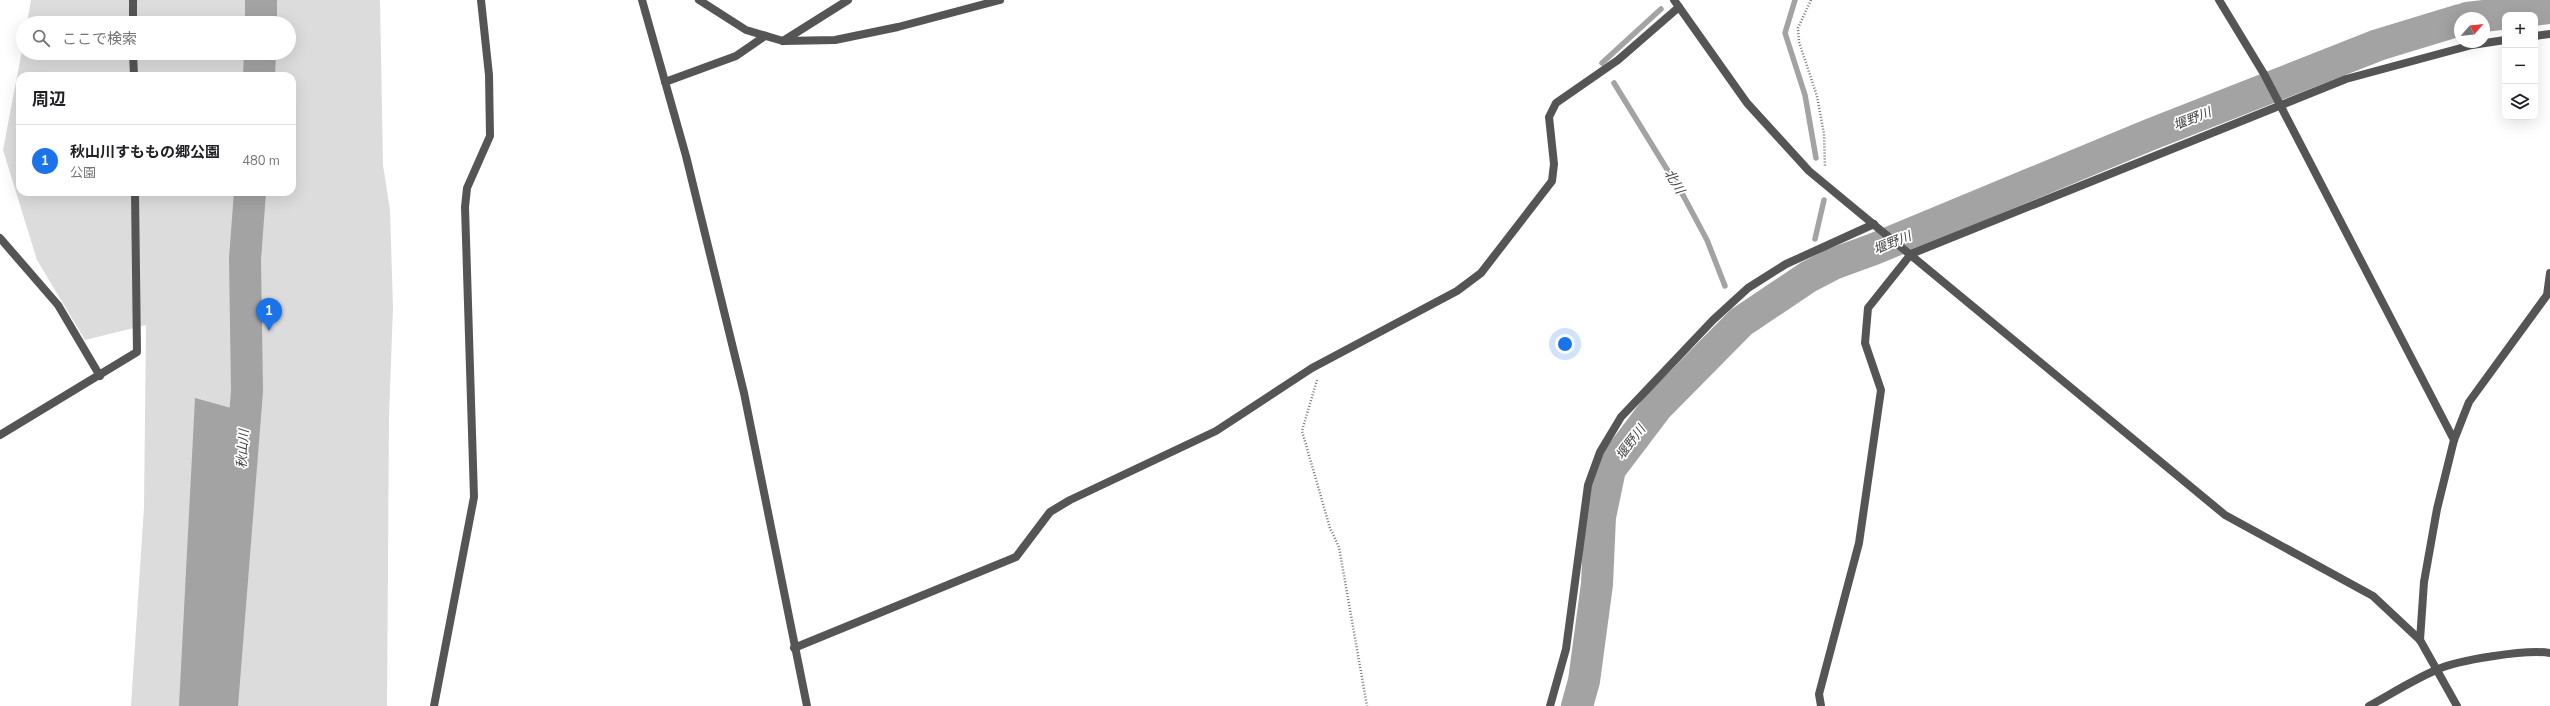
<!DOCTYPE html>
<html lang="ja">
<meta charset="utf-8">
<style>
:root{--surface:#fff;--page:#f2f2f2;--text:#202124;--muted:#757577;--line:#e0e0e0;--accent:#1a73e8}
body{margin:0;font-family:"Nunito Sans","Noto Sans JP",sans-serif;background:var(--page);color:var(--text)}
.controls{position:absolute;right:12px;top:12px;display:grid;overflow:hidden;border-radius:8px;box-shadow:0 4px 16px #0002}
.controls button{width:36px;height:36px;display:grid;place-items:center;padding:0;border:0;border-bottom:1px solid var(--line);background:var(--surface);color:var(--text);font:20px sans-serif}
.compass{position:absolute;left:2454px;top:12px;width:36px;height:36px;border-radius:50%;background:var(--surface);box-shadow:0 4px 16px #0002;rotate:62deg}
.you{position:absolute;left:1565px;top:344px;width:14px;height:14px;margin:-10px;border:3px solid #fff;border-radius:50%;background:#1a73e8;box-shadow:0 0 0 6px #1a73e833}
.badge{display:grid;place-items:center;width:26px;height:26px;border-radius:50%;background:var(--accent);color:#fff;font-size:13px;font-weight:700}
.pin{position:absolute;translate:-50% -33px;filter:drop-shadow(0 1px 2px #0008)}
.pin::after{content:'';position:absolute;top:21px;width:14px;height:12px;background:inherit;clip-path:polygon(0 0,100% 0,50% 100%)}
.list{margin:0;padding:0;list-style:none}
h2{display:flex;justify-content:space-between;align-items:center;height:52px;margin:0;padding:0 16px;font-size:17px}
h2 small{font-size:13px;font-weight:400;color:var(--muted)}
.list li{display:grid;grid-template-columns:26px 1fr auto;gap:12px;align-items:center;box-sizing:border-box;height:72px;padding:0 16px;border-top:1px solid var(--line)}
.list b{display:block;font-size:15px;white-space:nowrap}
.list p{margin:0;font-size:13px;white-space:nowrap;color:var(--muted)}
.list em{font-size:13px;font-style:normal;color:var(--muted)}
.icon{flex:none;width:22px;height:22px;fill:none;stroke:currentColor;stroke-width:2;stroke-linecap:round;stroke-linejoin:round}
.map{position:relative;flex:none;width:2550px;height:706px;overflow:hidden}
.search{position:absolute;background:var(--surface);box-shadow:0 4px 16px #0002;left:16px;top:16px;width:280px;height:44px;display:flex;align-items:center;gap:10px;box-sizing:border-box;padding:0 14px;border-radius:22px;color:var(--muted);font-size:15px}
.panel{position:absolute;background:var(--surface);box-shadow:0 4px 16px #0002;left:16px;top:72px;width:280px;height:124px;border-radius:12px}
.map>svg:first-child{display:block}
.green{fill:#dcdcdc;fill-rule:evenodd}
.water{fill:#a3a3a3}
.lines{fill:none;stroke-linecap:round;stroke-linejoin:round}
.stream{stroke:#a3a3a3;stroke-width:5.5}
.river{stroke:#a3a3a3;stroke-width:32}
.path{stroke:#777;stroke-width:2.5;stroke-dasharray:1 2;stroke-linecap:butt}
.minor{stroke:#555;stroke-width:8}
.tertiary{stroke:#555;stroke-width:8}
.labels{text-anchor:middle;stroke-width:3.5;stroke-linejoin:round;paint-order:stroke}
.water-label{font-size:13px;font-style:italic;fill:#444;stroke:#fff}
</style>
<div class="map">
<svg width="2550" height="706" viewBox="0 0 2550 706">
<rect width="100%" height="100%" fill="#fff"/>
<path class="green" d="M31,0H380L383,165L390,210L393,308L389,416L387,706H131L144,507L146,325L85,340L37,260L3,150L23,45V53H289V23H27ZM20,76H292V192H20Z"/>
<polygon class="water" points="195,398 231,408 212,706 179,706"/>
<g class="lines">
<g class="stream">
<polyline points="1795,0 1785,33 1805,95 1816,158"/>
<polyline points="1602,63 1661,9"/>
<polyline points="1614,83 1684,197 1707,240 1725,286"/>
<polyline points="1815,239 1824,200"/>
<polyline points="1789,288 1797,275"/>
</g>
<g class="river">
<polyline points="2467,18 2550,8"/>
<polyline points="261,23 261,0"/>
<polyline points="259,76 260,53"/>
<polyline points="222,706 247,391 245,259 250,192"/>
<polyline points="1577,706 1584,681 1597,584 1600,517 1610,469 1657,407 1741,322 1808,277 1833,264 1874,249 2149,135 2378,45 2460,20"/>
</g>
<g class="path">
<polyline points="1811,0 1798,28 1799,42 1817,96 1824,134 1825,167"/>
<polyline points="1317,380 1302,431 1330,528 1339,547 1367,706"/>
</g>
<g class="minor">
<polyline points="133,0 133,23"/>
<polyline points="642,0 686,156 744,393 807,706"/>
<polyline points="2219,0 2264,74 2454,440"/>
<polyline points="2535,36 2550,34"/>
<polyline points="783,41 848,0"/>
<polyline points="133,53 134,76"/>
<polyline points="665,82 736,56 765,36"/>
<polyline points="0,238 58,305 100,376"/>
<polyline points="0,435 137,352 135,192"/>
<polyline points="2420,640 2424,582 2437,509 2454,440 2469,402 2547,295 2550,273"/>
<polyline points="794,648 1016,557 1050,512 1070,500 1216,431 1312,368 1457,291 1481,273 1552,181 1554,164 1549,117 1556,103 1618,60 1679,7"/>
<polyline points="434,706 474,497 465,207 467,188 490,136 489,75 481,0"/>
<polyline points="1550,706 1566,649 1588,485 1600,452 1621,417 1713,320 1748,288 1786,264 1874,224"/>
<polyline points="1821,706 1819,694 1859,543 1881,390 1865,343 1868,308 1911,254 2346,79 2472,45 2505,40"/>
<path d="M2369,706C2391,694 2413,680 2436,670C2457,660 2527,649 2550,653"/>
</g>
<g class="tertiary">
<polyline points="699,0 746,30 783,41 835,40 898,27 1000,0"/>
<polyline points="1674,0 1747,103 1809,171 2225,515 2373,596 2420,640 2457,706"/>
</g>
</g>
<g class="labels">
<g class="water-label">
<text transform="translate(2192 118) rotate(-21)" y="5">堰野川</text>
<text transform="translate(1675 181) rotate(59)" y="5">北川</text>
<text transform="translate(1892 242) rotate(-22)" y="5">堰野川</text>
<text transform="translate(1630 442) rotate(-53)" y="5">堰野川</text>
<text transform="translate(242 449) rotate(-86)" y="5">秋山川</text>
</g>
</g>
</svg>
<div class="controls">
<button>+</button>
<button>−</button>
<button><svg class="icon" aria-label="layers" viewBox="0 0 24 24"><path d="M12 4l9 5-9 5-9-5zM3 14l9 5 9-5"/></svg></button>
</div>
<svg class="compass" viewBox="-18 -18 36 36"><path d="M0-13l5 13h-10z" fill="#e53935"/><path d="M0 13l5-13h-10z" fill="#757577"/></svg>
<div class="you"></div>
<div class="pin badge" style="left:269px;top:331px">1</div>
<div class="search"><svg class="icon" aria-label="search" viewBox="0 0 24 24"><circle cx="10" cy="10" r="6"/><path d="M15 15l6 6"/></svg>ここで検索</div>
<section class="panel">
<h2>周辺<small></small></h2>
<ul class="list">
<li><span class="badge">1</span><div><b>秋山川すももの郷公園</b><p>公園</p></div><em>480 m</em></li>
</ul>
</section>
</div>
